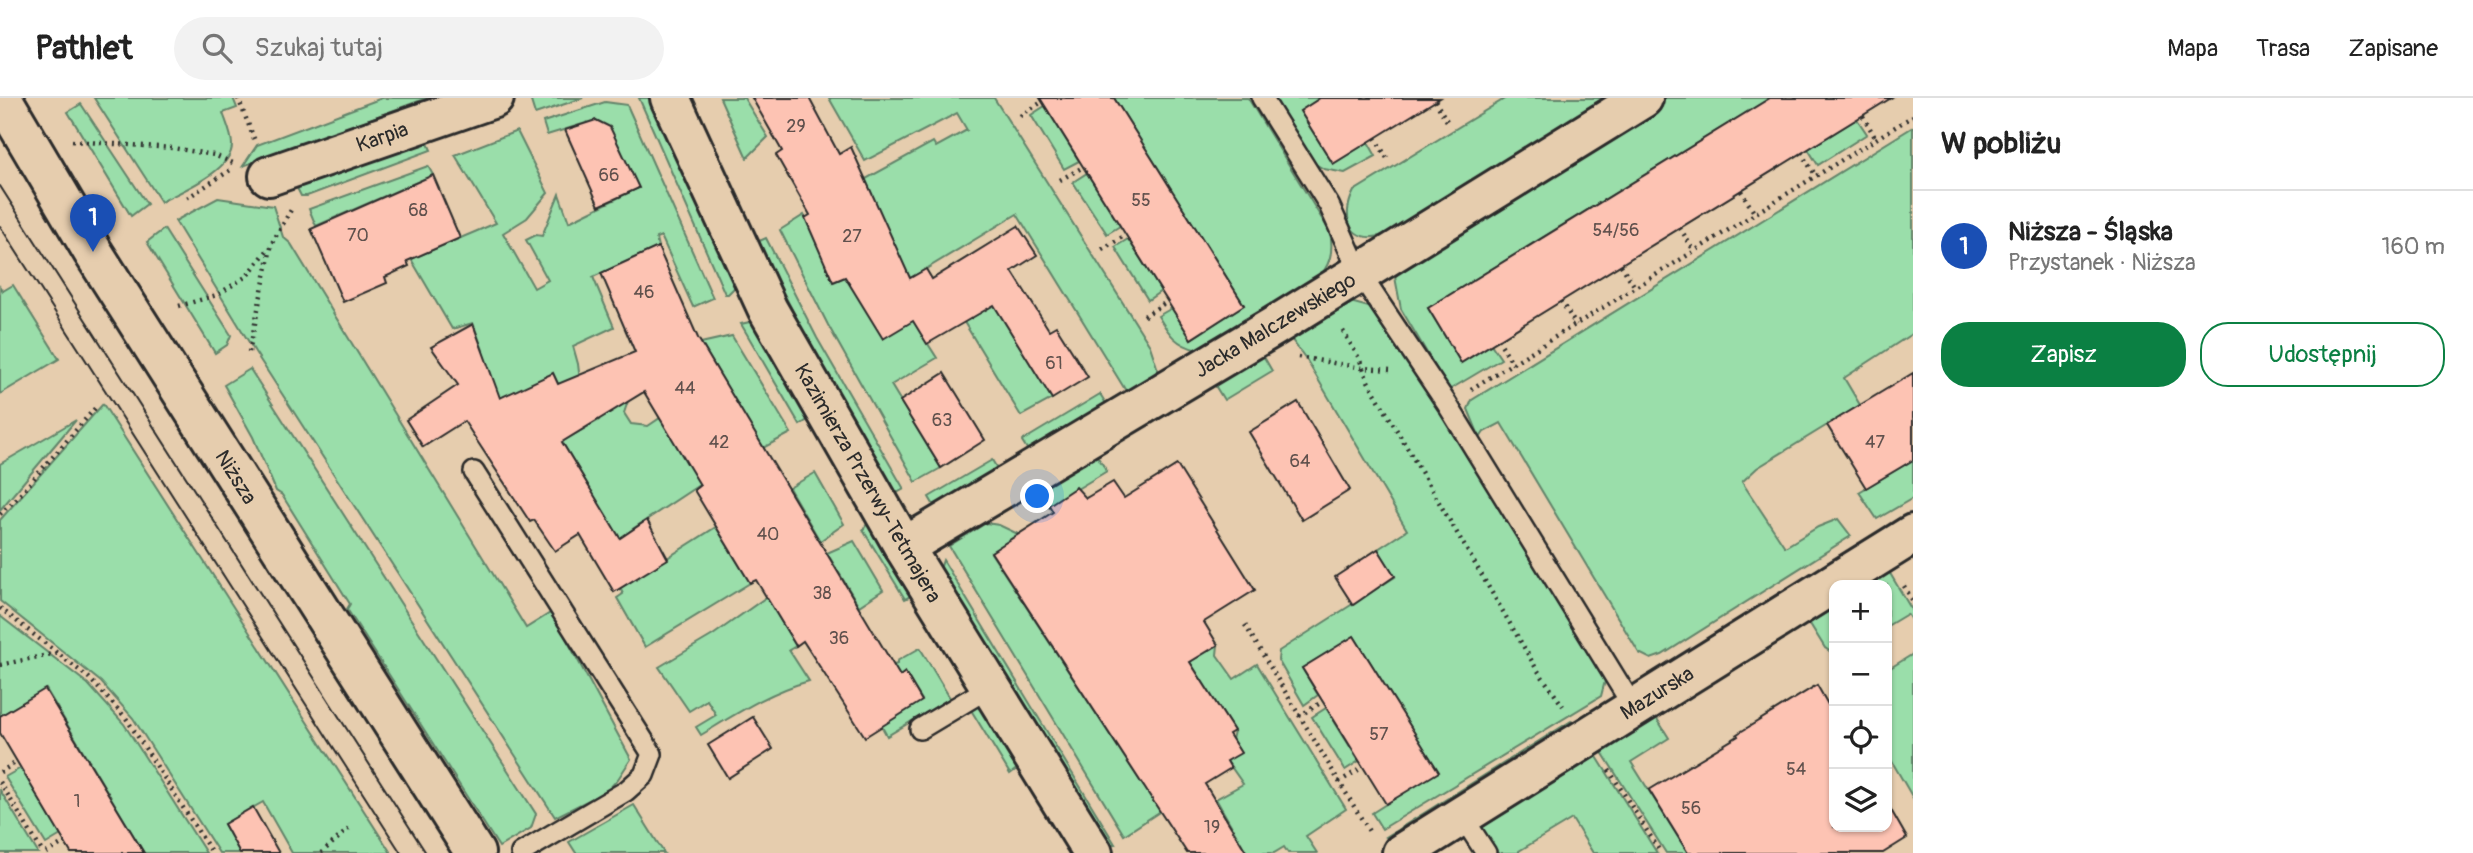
<!DOCTYPE html>
<html lang="pl">
<meta charset="utf-8">
<style>
:root{--surface:#fff;--page:#f2f2f2;--text:#222;--muted:#767676;--line:#e0e0e0;--accent:#0b8043}
body{margin:0;font-family:Pangolin,sans-serif;background:var(--page);color:var(--text)}
.controls{position:absolute;right:21px;bottom:21px;display:grid;overflow:hidden;border-radius:14px;box-shadow:0 2px 5px #0004}
.controls button{width:63px;height:63px;display:grid;place-items:center;padding:0;border:0;border-bottom:2px solid var(--line);background:var(--surface);color:var(--text);font:35px sans-serif}
.you{position:absolute;left:1038px;top:399px;width:24px;height:24px;margin:-18px;border:5px solid #fff;border-radius:50%;background:#1a73e8;box-shadow:0 0 0 10px #1a73e833}
.badge{display:grid;place-items:center;width:46px;height:46px;border-radius:50%;background:var(--accent);color:#fff;font-size:23px;font-weight:700}
.pin{position:absolute;translate:-50% -58px;filter:drop-shadow(0 2px 4px #0008)}
.pin::after{content:'';position:absolute;top:37px;width:24px;height:21px;background:inherit;clip-path:polygon(0 0,100% 0,50% 100%)}
.list{margin:0;padding:0;list-style:none}
h2{display:flex;justify-content:space-between;align-items:center;height:91px;margin:0;padding:0 28px;font-size:30px}
h2 small{font-size:23px;font-weight:400;color:var(--muted)}
.list li{display:grid;grid-template-columns:46px 1fr auto;gap:21px;align-items:center;box-sizing:border-box;height:112px;padding:0 28px;border-top:2px solid var(--line)}
.list b{display:block;font-size:26px;white-space:nowrap}
.list p{margin:0;font-size:23px;white-space:nowrap;color:var(--muted)}
.list em{font-size:23px;font-style:normal;color:var(--muted)}
.actions{display:flex;gap:14px;padding:21px 28px}
.actions a{flex:1;padding:16px 0;border:2px solid var(--accent);border-radius:28px;text-align:center;font-size:24px;color:var(--accent)}
.actions .main{background:var(--accent);color:#fff}
.icon{flex:none;width:38px;height:38px;fill:none;stroke:currentColor;stroke-width:2;stroke-linecap:round;stroke-linejoin:round}
.map{position:relative;flex:none;width:1913px;height:755px;overflow:hidden}
header{display:flex;align-items:center;gap:42px;box-sizing:border-box;height:98px;padding:0 35px;background:var(--surface);border-bottom:2px solid var(--line)}
header strong{font-size:33px}
nav{display:flex;gap:38px;margin-inline-start:auto;font-size:24px}
.search{width:490px;height:63px;background:var(--page);display:flex;align-items:center;gap:18px;box-sizing:border-box;padding:0 24px;border-radius:38px;color:var(--muted);font-size:26px}
main{display:flex}
aside{flex:1;background:var(--surface)}
.map>svg:first-child{display:block}
.green{fill:#9adeaa;stroke:#62846a;stroke-width:2}
.building{fill:#fdc3b3;stroke:#2b2b2b;stroke-width:2}
.lines{fill:none;stroke-linecap:round;stroke-linejoin:round}
.lane-casing{stroke:#2b2b2b;stroke-width:24}
.street-casing{stroke:#2b2b2b;stroke-width:44}
.secondary-casing{stroke:#2b2b2b;stroke-width:44}
.path{stroke:#2b2b2b;stroke-width:4.5;stroke-dasharray:2 5;stroke-linecap:butt}
.lane{stroke:#e6cdae;stroke-width:19}
.street{stroke:#e6cdae;stroke-width:38}
.secondary{stroke:#e6cdae;stroke-width:38}
.tram{stroke:#2b2b2b;stroke-width:2}
.labels{text-anchor:middle;stroke-width:5;stroke-linejoin:round;paint-order:stroke}
.number-label{font-size:18px;fill:#60514d}
.street-label{font-size:21px;fill:#2b2b2b;stroke:#e6cdae}
</style>
<header>
<strong>Pathlet</strong>
<div class="search"><svg class="icon" aria-label="search" viewBox="0 0 24 24"><circle cx="10" cy="10" r="6"/><path d="M15 15l6 6"/></svg>Szukaj tutaj</div>
<nav><a>Mapa</a><a>Trasa</a><a>Zapisane</a></nav>
</header>
<main>
<div class="map">
<svg width="1913" height="755" viewBox="0 0 1913 755">
<rect width="100%" height="100%" fill="#e6cdae"/>
<filter id="ink" filterUnits="userSpaceOnUse"><feTurbulence type="fractalNoise" baseFrequency=".0143" numOctaves="2"/><feDisplacementMap in="SourceGraphic" scale="14" xChannelSelector="R" yChannelSelector="G"/><feConvolveMatrix kernelMatrix="1 2 1 2 8 2 1 2 1" color-interpolation-filters="sRGB"/></filter>
<g filter="url(#ink)">
<g class="green">
<path d="M94,0H233L237,10L223,15C226,24 232,37 232,47C232,73 181,93 161,104Z"/>
<polygon points="382,0 427,0 243,68 257,47"/>
<polygon points="530,0 583,0 535,16"/>
<polygon points="639,0 649,0 738,186 728,196 725,196"/>
<polygon points="720,0 744,0 768,39 747,60"/>
<polygon points="829,0 994,0 1150,248 1158,272 1147,283 1126,293 1017,116 893,191 937,260 891,287 941,370 916,384 828,227 780,132 804,117 834,184 861,172 842,94 933,44 936,49 967,32 957,15 865,63"/>
<path d="M1114,0H1248L1330,134C1334,154 1330,168 1316,183L1198,252C1176,247 1169,236 1158,218L1172,210L1191,241L1244,207Z"/>
<polygon points="1271,0 1320,0 1300,13 1333,66 1368,44 1376,58 1345,75 1324,71 1310,63"/>
<path d="M1506,0H1605L1384,137C1350,147 1340,120 1354,93Z"/>
<polygon points="1665,0 1770,0 1428,210 1461,264 1491,246 1501,261 1449,292 1401,211 1395,179 1409,159"/>
<polygon points="605,4 627,7 713,200 693,209 661,138 656,140 658,149 593,179 614,229 573,248 578,266 580,283 561,292 553,275 510,316 470,258 483,252 473,225 452,231 411,161 496,125 455,57 517,33 548,95 527,120 503,135 534,190 548,182 526,142 536,137 542,138 559,96 569,124 638,90 596,22 547,37 543,24"/>
<polygon points="81,6 147,106 131,118 68,14"/>
<polygon points="1045,8 1079,63 1064,71 1031,17"/>
<polygon points="1857,21 1867,36 1818,67 1808,51"/>
<polygon points="1913,29 1913,235 1844,280 1860,307 1757,370 1742,384 1785,449 1818,429 1838,421 1851,438 1662,557 1651,561 1639,555 1501,325 1484,334 1480,340 1468,311 1472,302"/>
<polygon points="423,34 431,52 307,98 301,98 292,80"/>
<polygon points="428,68 433,77 316,128 309,111"/>
<polygon points="1087,75 1120,128 1107,136 1073,84"/>
<polygon points="218,100 273,108 283,139 291,146 526,530 552,514 631,661 618,681 607,693 555,719 255,254 175,123"/>
<polygon points="164,131 231,237 227,247 215,255 147,144"/>
<polygon points="766,140 817,240 904,391 895,396 813,252 757,144"/>
<polygon points="1128,141 1161,193 1148,202 1115,149"/>
<polygon points="13,187 59,261 0,296 0,189 3,193"/>
<polygon points="1343,202 1376,211 1605,583 1601,598 1382,731 1372,715 1438,673 1354,538 1302,570 1318,597 1304,607 1278,562 1279,553 1395,479 1378,451 1407,432 1306,261 1286,234"/>
<polygon points="994,207 1052,301 1021,318 964,224"/>
<polygon points="754,223 809,321 800,327 741,226"/>
<polygon points="732,238 791,335 763,350 701,245"/>
<polygon points="1260,252 1272,273 1224,302 1211,281"/>
<polygon points="250,271 536,716 531,730 499,749 347,511 350,506 282,397 276,393 253,339 224,287"/>
<polygon points="1100,296 1107,307 1029,354 1022,343"/>
<polygon points="629,300 624,315 631,326 648,328 660,320 702,385 634,430 601,457 589,389 562,344 599,322 596,315"/>
<polygon points="103,306 391,755 292,755 263,704 224,726 240,755 219,755 133,620 101,584 0,503 0,422"/>
<polygon points="76,322 0,412 0,366"/>
<polygon points="1097,358 1107,373 1047,409 1036,392"/>
<polygon points="992,362 998,372 936,411 929,399"/>
<polygon points="1913,362 1913,400 1877,421 1859,394"/>
<polygon points="815,375 844,426 820,443 789,390"/>
<polygon points="869,423 913,497 905,501 863,432"/>
<polygon points="986,425 999,427 1018,436 991,455 1144,689 1179,701 1124,737 949,448"/>
<polygon points="716,429 750,485 645,549 617,500 623,496 620,490"/>
<polygon points="854,443 883,492 859,508 827,455"/>
<polygon points="943,462 1115,746 1106,746 940,471"/>
<polygon points="1888,472 1913,514 1913,525 1907,516 1887,528 1887,487 1863,487"/>
<path d="M772,495L773,510L796,548L789,552L809,583C769,594 736,616 701,637L696,629L716,617L707,602L689,613L659,569L713,537Z"/>
<polygon points="1834,504 1834,556 1825,550 1807,521"/>
<polygon points="0,518 88,586 124,626 206,755 144,755 46,591 0,618"/>
<polygon points="1218,547 1217,557 1234,581 1257,566 1346,711 1306,738 1317,755 1288,755 1284,749 1274,755 1247,755 1216,701 1243,686 1227,663 1234,633 1190,564"/>
<polygon points="920,550 950,600 887,638 881,627 922,602 905,575 873,594 891,568 897,566 897,563"/>
<polygon points="1913,556 1913,700 1887,655 1887,572"/>
<polygon points="979,606 1018,670 1010,676 971,612"/>
<polygon points="1326,610 1359,663 1345,672 1312,619"/>
<polygon points="1654,616 1669,640 1631,664 1688,755 1666,755 1600,651"/>
<polygon points="1571,623 1578,633 1391,742 1386,739"/>
<polygon points="1594,654 1657,755 1593,755 1572,721 1519,753 1519,755 1496,755 1480,727"/>
<polygon points="21,670 61,737 46,746 5,679"/>
<polygon points="0,692 38,755 0,755"/>
<polygon points="634,707 664,755 576,755 569,744"/>
</g>
<g class="building">
<polygon points="752,0 809,0 839,56 851,49 910,180 926,171 932,181 1018,128 1037,157 1012,173 1049,232 1056,228 1088,279 1052,301 994,207 927,246 913,223 883,241 845,179 833,184 805,120 810,117 776,57 782,53"/>
<polygon points="1040,0 1114,0 1244,207 1191,241"/>
<polygon points="1320,0 1440,0 1333,66 1300,13"/>
<polygon points="1770,0 1891,0 1461,265 1428,210"/>
<polygon points="596,22 610,29 639,90 599,108 565,32"/>
<polygon points="433,77 460,140 407,163 409,168 385,179 387,185 343,204 311,131"/>
<polygon points="658,149 698,240 900,578 905,574 922,603 865,639 803,543 796,548 756,482 750,485 694,392 700,387 644,294 562,344 620,440 647,422 668,461 614,494 580,437 555,453 534,422 530,424 464,323 423,349 406,322 458,287 431,249 473,226 500,300 553,275 558,286 635,254 601,175"/>
<polygon points="944,275 985,342 941,370 900,303"/>
<polygon points="1913,275 1913,362 1866,390 1827,327"/>
<polygon points="1298,304 1350,392 1302,422 1249,334"/>
<polygon points="1177,367 1255,492 1204,524 1218,547 1190,564 1234,633 1229,636 1241,655 1227,663 1231,670 1205,686 1247,755 1187,755 991,454 1053,414 1049,407 1076,389 1086,400 1113,384 1124,400"/>
<polygon points="1378,451 1395,478 1353,507 1335,479"/>
<polygon points="1354,538 1439,674 1386,706 1302,570"/>
<polygon points="1817,587 1834,617 1834,729 1887,729 1887,705 1907,740 1883,755 1688,755 1649,692 1738,638 1737,636"/>
<polygon points="45,591 144,755 71,755 0,635 0,618"/>
<polygon points="753,619 773,651 728,680 708,647"/>
<polygon points="253,709 279,755 240,755 224,726"/>
</g>
<g class="lines">
<g class="lane-casing">
<g id="lane">
<polyline points="1262,0 1329,107 1360,176 1447,306 1634,610"/>
<polyline points="474,374 652,656 644,677 626,693 521,755"/>
<polyline points="920,631 990,589"/>
<polyline points="1462,718 1486,755"/>
</g>
</g>
<g class="street-casing">
<g id="street">
<polyline points="670,0 768,212 904,449 1093,755"/>
<polyline points="269,78 494,0"/>
<polyline points="904,449 1273,229 1643,0"/>
<polyline points="1402,755 1913,436"/>
</g>
</g>
<g class="secondary-casing">
<polyline id="secondary" points="2,0 93,154 475,755"/>
</g>
<g class="path">
<polyline points="238,0 255,43"/>
<polyline points="1435,3 1447,23"/>
<polyline points="1020,18 1042,4"/>
<polyline points="1863,18 1876,41"/>
<polyline points="1375,40 1387,60"/>
<polyline points="72,43 173,50 214,57 233,65"/>
<polyline points="1801,55 1816,78"/>
<polyline points="1060,82 1083,69"/>
<polyline points="1741,93 1755,116"/>
<polyline points="187,100 232,71"/>
<polyline points="1680,130 1694,153"/>
<polyline points="1102,151 1126,137"/>
<polyline points="1621,167 1635,189"/>
<polyline points="1561,203 1576,227"/>
<polyline points="179,208 217,197 247,178 270,149"/>
<polyline points="1144,218 1168,203"/>
<polyline points="1343,233 1359,260 1368,283 1536,570 1563,608"/>
<polyline points="1498,241 1513,266"/>
<polyline points="249,254 272,145 291,112"/>
<polyline points="1298,259 1363,270 1390,272"/>
<polyline points="1471,291 1913,18"/>
<polyline points="0,416 17,400 96,309"/>
<polyline points="1904,488 1913,503"/>
<polyline points="0,510 89,580 126,620 212,755"/>
<polyline points="1245,527 1370,735"/>
<polyline points="0,567 57,555"/>
<polyline points="1299,618 1322,604"/>
<polyline points="1609,672 1661,755"/>
<polyline points="0,674 17,664"/>
<polyline points="0,684 43,755"/>
<polyline points="1339,684 1363,669"/>
<polyline points="46,755 65,744"/>
<polyline points="321,755 351,729"/>
</g>
<use href="#lane" class="lane"/>
<use href="#street" class="street"/>
<use href="#secondary" class="secondary"/>
<g class="tram">
<polyline points="0,88 426,755"/>
<polyline points="0,128 401,755"/>
</g>
</g>
</g>
<g class="labels">
<g class="number-label">
<text x="796" y="34">29</text>
<text x="609" y="83">66</text>
<text x="1141" y="108">55</text>
<text x="418" y="118">68</text>
<text x="1616" y="138">54/56</text>
<text x="358" y="143">70</text>
<text x="852" y="144">27</text>
<text x="644" y="200">46</text>
<text x="1054" y="271">61</text>
<text x="685" y="296">44</text>
<text x="942" y="328">63</text>
<text x="719" y="350">42</text>
<text x="1875" y="350">47</text>
<text x="1300" y="369">64</text>
<text x="768" y="442">40</text>
<text x="822" y="501">38</text>
<text x="839" y="546">36</text>
<text x="1379" y="642">57</text>
<text x="1796" y="677">54</text>
<text x="77" y="709">1</text>
<text x="1691" y="716">56</text>
<text x="1212" y="735">19</text>
</g>
<g class="street-label">
<text transform="translate(382 39) rotate(-19)" y="7">Karpia</text>
<text transform="translate(1275 227) rotate(-31)" y="7">Jacka Malczewskiego</text>
<text transform="translate(236 379) rotate(58)" y="7">Niższa</text>
<text transform="translate(868 385) rotate(60)" y="7">Kazimierza Przerwy-Tetmajera</text>
<text transform="translate(1657 595) rotate(-32)" y="7">Mazurska</text>
</g>
</g>
</svg>
<div class="controls">
<button>+</button>
<button>−</button>
<button><svg class="icon" aria-label="locate" viewBox="0 0 24 24"><circle cx="12" cy="12" r="6"/><path d="M12 2v4M12 18v4M2 12h4M18 12h4"/></svg></button>
<button><svg class="icon" aria-label="layers" viewBox="0 0 24 24"><path d="M12 4l9 5-9 5-9-5zM3 14l9 5 9-5"/></svg></button>
</div>
<div class="you"></div>
<div class="pin badge" style="left:93px;top:154px;background:#1a4fb4">1</div>
</div>
<aside>
<h2>W pobliżu<small></small></h2>
<ul class="list">
<li><span class="badge" style="background:#1a4fb4">1</span><div><b>Niższa - Śląska</b><p>Przystanek · Niższa</p></div><em>160 m</em></li>
</ul>
<div class="actions"><a class="main">Zapisz</a><a>Udostępnij</a></div>
</aside>
</main>
